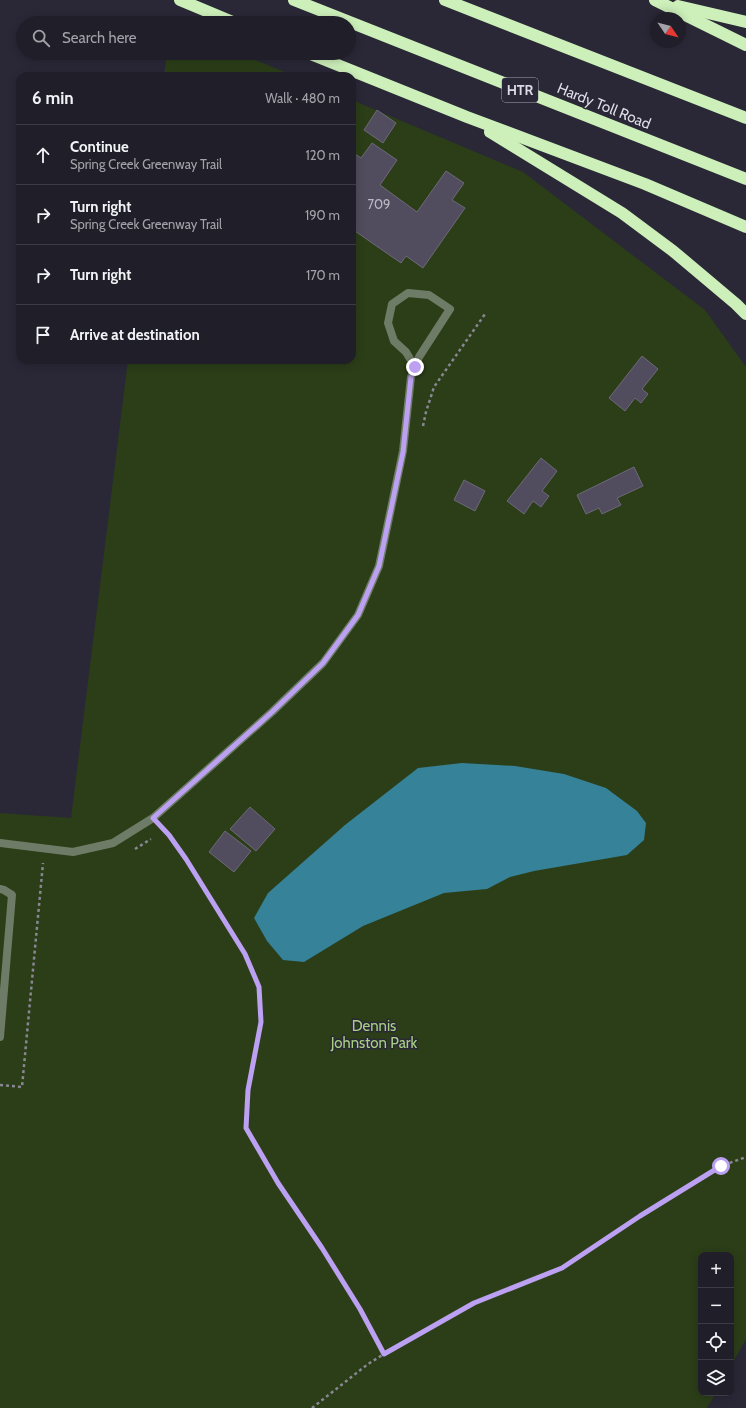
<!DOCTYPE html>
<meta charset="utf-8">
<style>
:root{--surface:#201e29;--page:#282731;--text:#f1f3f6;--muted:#a2a2a8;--line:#3d3c46}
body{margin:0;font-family:Cabin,sans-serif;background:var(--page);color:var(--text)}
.controls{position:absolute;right:12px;bottom:12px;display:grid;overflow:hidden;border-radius:8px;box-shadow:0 2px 10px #0003}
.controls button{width:36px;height:36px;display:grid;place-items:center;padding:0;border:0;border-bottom:1px solid var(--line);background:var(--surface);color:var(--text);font:20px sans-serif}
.compass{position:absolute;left:650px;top:12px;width:36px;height:36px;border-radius:50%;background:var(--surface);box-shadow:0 2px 10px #0003;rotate:125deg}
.stop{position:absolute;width:12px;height:12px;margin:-9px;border:3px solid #bca0f2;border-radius:50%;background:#fff}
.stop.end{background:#bca0f2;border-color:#fff;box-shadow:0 1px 4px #0008}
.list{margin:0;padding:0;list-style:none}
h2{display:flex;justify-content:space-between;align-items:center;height:52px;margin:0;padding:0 16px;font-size:17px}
h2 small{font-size:13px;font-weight:400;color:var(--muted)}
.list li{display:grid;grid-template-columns:26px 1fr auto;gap:12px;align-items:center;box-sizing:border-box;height:60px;padding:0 16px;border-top:1px solid var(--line)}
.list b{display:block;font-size:15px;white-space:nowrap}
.list p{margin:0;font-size:13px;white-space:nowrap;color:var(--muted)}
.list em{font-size:13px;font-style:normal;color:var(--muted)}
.icon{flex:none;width:22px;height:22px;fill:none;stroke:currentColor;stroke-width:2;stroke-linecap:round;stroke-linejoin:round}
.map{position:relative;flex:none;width:746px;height:1408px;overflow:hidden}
.search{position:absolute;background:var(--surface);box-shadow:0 2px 10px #0003;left:16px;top:16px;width:340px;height:44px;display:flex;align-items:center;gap:10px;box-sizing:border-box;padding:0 14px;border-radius:22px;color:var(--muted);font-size:15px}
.panel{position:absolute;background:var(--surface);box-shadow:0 2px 10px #0003;left:16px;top:72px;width:340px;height:292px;border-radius:12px}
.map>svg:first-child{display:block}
.green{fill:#2b3e18}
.water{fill:#368298}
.building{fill:#524d5e;stroke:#6d697a}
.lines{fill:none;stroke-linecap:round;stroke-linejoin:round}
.path{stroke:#898794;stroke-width:2.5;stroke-dasharray:3 3;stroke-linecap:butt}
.lane{stroke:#6e7c67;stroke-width:8}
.highway{stroke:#cdf0ba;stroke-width:12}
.route{stroke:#bca0f2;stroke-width:5}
.labels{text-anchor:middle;stroke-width:3;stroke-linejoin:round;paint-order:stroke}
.number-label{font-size:13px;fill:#bab8c4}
.shield{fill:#2a2837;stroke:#a7a5b2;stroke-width:1}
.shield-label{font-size:14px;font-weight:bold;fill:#dddbe6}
.street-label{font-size:15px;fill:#dddbe6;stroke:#2a2837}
.park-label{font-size:15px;fill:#a8d083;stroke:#2a2837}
</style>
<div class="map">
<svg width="746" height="1408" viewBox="0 0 746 1408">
<rect width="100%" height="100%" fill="#2a2837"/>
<g class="green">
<polygon points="167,53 239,53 294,76 164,76"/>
<polygon points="352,100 523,172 705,310 746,367 746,1339 731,1366 731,1255 701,1255 701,1393 716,1393 707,1408 0,1408 0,813 71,818 128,360 352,360"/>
</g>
<polygon class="water" points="462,763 515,766 564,774 606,788 637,811 646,823 644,840 627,855 534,871 510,877 487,889 444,893 363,926 304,962 283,960 267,941 254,918 268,893 345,825 418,768"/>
<g class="building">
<polygon points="377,110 396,123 383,143 364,130"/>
<polygon points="372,143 397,160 380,185 417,212 446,171 464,183 452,200 465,208 423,268 406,256 401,263 352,229 352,159 355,154 361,158"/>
<polygon points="642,356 658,369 642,389 648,394 641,403 635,398 625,411 609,398"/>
<polygon points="541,458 557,471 542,491 549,496 541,507 533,501 524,514 507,501"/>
<polygon points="634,467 643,486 617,498 621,505 602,514 599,508 586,514 577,495"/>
<polygon points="464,480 485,491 475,511 454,500"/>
<polygon points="250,807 275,829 256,851 230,829"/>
<polygon points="225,831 251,851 234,872 209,852"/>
</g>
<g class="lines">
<g class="path">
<polyline points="423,426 426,412 434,387 485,314"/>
<polyline points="163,828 186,859 245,954 259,987 261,1022 248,1090 246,1129 278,1183 322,1248 360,1309 384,1354 474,1303 562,1268 640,1216 721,1166 746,1157"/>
<polyline points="135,849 151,839"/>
<polyline points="0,1085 22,1087 43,863"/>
<polyline points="312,1408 368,1364 384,1354"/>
</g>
<g class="lane">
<polyline points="0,843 73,852 113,843 153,818 272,712 323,663 358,615 379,566 403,451 411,377 419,357 450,309 429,295 408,293 392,304 388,323 394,341 406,352 415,367"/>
<polyline points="0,889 4,890 12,895 0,1037"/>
</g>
<g class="highway">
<polyline points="180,0 235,23"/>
<polyline points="294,0 746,179"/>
<polyline points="445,0 746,118"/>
<polyline points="655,0 746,45"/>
<polyline points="678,6 746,22"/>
<polyline points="308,53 467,117 645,184 746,227"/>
<polyline points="490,132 622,213 673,251 736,304 746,314"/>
</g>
</g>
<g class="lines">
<polyline class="route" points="415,367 411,377 403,452 379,566 358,615 323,663 272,712 153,818 169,835 186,859 245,954 259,987 261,1022 248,1090 246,1128 278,1183 322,1248 360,1309 384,1354 474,1303 562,1268 640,1216 721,1166"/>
</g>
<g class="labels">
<g class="number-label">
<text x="379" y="209">709</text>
</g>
<rect class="shield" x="502" y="78" width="36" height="24" rx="3"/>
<g class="shield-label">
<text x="520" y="95">HTR</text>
</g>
<g class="street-label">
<text transform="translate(604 106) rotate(22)" y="5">Hardy Toll Road</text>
</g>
<g class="park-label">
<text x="374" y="1031">Dennis<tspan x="374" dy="17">Johnston Park</tspan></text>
</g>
</g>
</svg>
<div class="controls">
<button>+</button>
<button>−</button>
<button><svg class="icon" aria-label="locate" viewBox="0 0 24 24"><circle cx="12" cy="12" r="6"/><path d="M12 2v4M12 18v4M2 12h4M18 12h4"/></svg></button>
<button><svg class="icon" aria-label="layers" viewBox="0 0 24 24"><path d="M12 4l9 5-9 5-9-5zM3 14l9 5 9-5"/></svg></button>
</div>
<svg class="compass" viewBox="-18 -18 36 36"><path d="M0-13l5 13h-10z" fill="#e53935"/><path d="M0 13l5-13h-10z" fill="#a2a2a8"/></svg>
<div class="stop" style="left:721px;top:1166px"></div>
<div class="stop end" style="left:415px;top:367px"></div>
<div class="search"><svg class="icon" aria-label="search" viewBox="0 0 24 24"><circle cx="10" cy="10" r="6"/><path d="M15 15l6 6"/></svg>Search here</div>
<section class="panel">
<h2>6 min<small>Walk · 480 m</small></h2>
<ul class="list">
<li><svg class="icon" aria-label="ahead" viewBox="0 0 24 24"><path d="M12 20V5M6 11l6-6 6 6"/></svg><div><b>Continue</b><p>Spring Creek Greenway Trail</p></div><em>120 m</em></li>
<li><svg class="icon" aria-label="right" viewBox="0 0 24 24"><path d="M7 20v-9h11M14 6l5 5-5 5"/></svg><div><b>Turn right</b><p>Spring Creek Greenway Trail</p></div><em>190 m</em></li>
<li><svg class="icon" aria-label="right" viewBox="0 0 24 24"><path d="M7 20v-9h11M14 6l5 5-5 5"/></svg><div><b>Turn right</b></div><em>170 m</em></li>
<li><svg class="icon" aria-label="arrive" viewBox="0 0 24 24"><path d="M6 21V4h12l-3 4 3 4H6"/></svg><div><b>Arrive at destination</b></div></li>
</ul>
</section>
</div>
